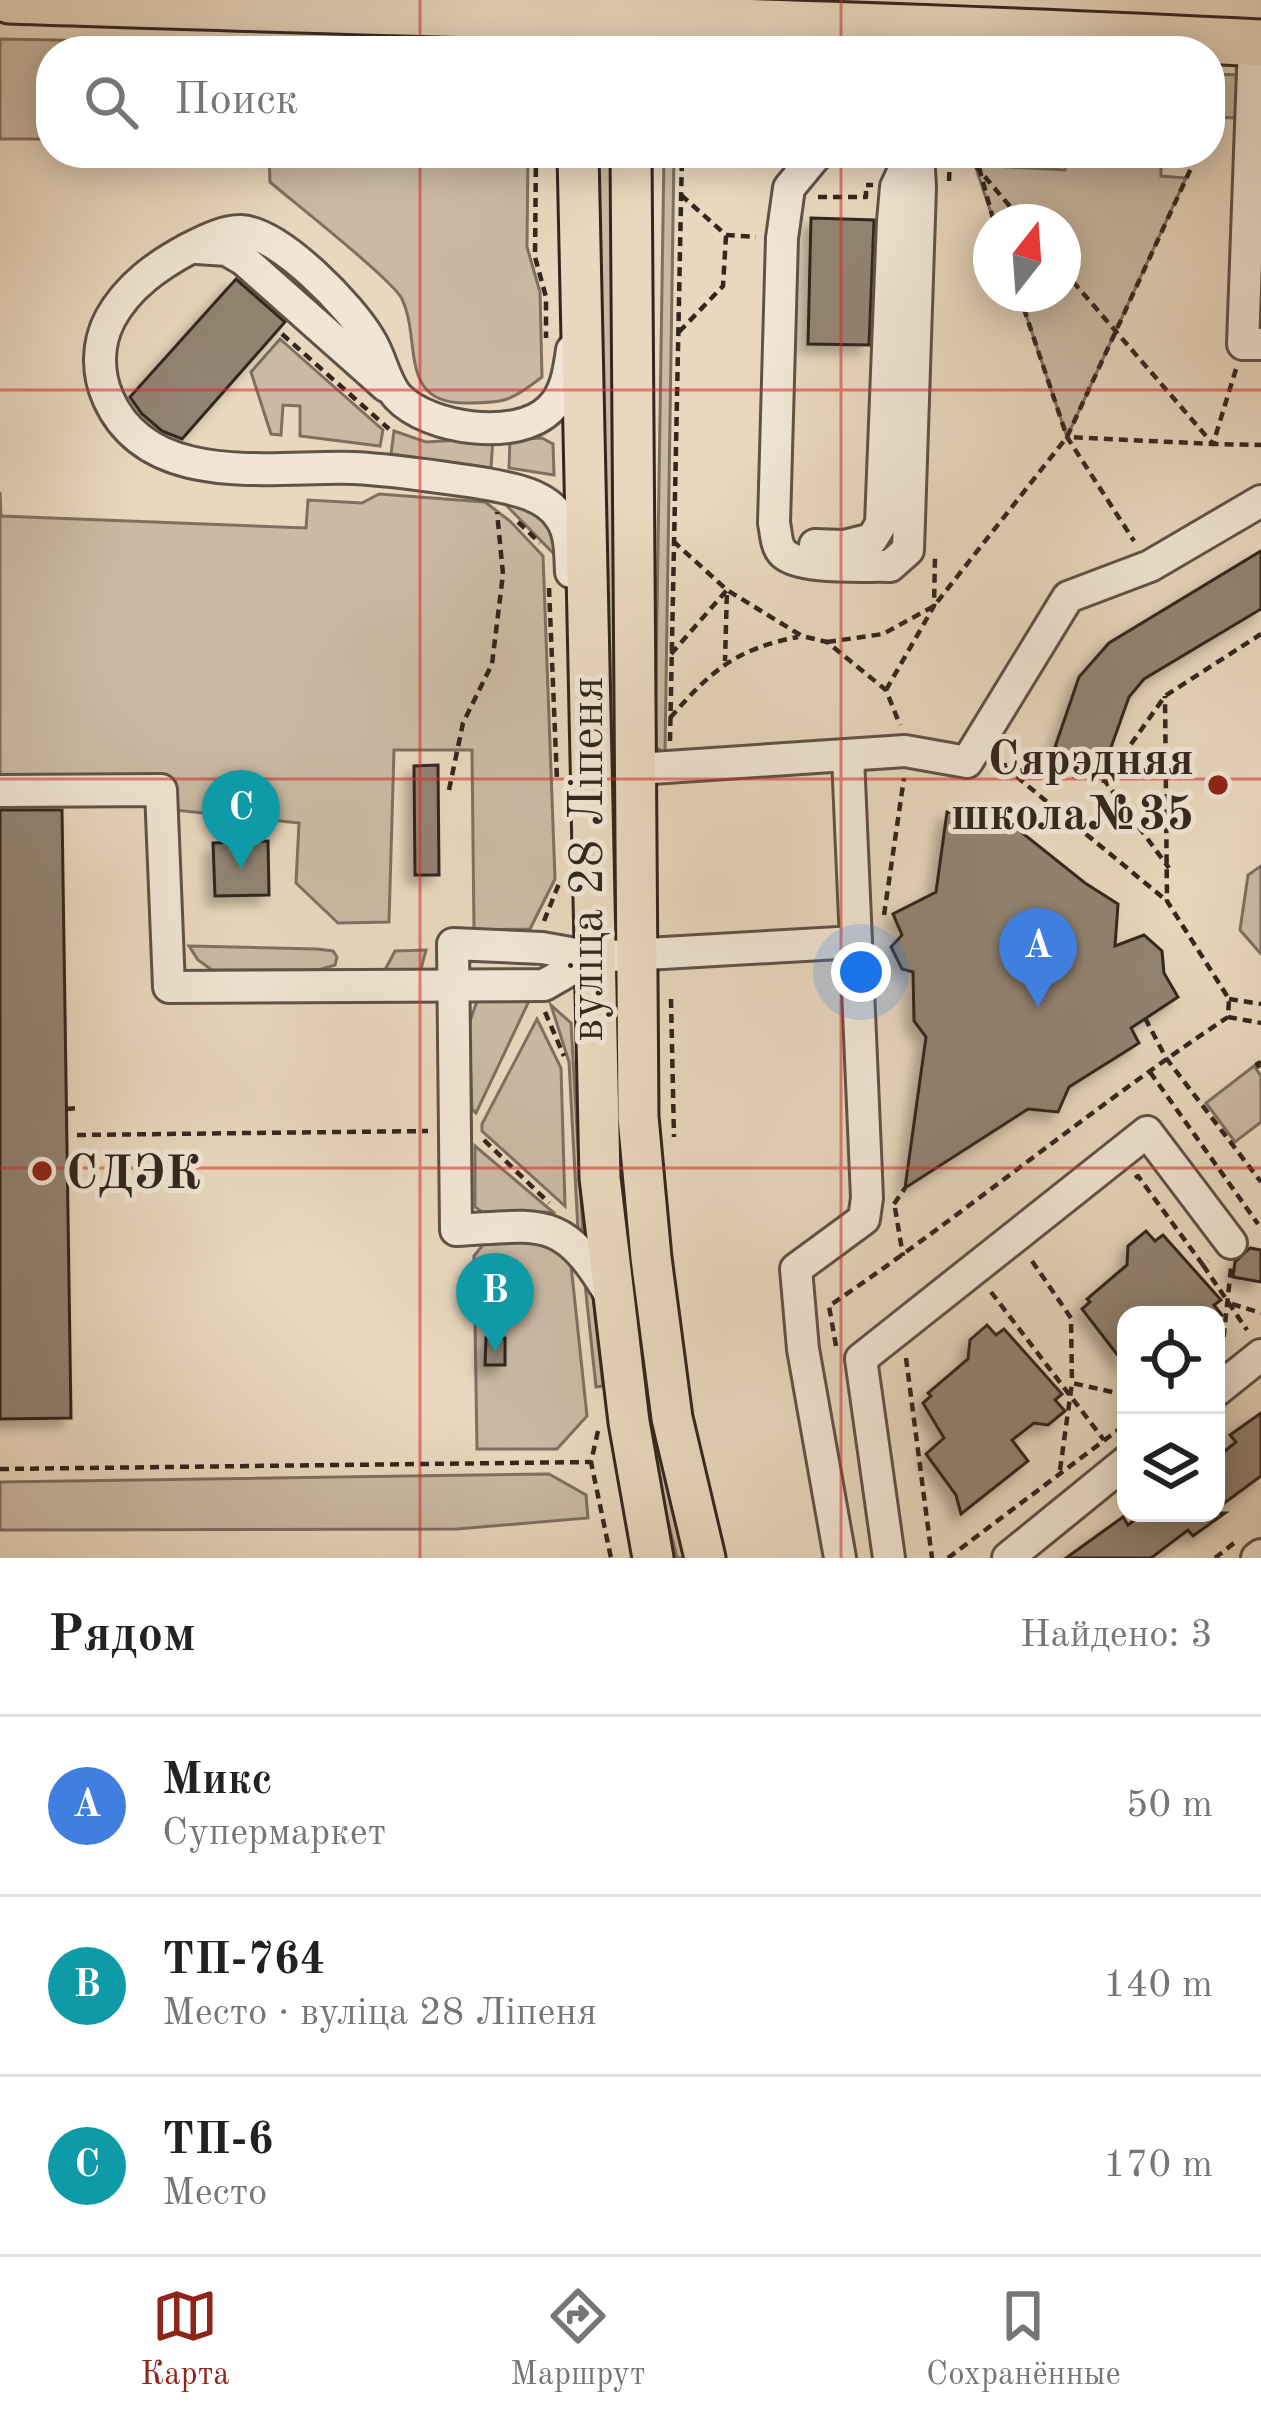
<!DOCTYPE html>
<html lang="ru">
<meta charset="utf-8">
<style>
:root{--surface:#fff;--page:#f2f2f2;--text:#222;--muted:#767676;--line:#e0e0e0;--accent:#8f2418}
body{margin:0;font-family:"Old Standard TT",serif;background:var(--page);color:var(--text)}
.controls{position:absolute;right:36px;bottom:36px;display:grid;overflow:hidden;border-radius:24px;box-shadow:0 6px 30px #0003}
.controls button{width:108px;height:108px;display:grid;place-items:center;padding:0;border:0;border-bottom:3px solid var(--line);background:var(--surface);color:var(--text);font:60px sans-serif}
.compass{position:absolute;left:973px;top:204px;width:108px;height:108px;border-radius:50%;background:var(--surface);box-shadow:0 6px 30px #0003;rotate:17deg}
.you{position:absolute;left:861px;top:972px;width:42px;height:42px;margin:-30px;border:9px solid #fff;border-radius:50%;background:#1a73e8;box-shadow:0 0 0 18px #1a73e833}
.badge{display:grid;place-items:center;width:78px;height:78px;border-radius:50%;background:var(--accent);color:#fff;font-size:39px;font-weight:700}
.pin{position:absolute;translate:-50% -99px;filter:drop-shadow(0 3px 6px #0008)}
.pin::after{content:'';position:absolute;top:63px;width:42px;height:36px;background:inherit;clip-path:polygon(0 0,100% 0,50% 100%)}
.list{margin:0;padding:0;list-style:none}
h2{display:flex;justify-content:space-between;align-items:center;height:156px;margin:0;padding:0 48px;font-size:51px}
h2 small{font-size:39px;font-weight:400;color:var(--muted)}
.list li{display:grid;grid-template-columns:78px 1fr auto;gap:36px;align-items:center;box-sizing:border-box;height:180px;padding:0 48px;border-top:3px solid var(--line)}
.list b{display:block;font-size:45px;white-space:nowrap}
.list p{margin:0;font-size:39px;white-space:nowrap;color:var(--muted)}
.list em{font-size:39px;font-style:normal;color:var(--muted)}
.icon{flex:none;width:66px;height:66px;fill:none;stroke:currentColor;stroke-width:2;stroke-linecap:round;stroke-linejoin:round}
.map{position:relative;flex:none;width:1261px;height:1558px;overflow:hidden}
.search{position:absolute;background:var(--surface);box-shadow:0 6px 30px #0003;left:36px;right:36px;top:36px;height:132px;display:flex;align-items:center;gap:30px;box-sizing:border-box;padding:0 42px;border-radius:48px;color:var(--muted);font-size:45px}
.sheet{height:696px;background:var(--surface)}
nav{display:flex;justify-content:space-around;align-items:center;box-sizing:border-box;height:168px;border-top:3px solid var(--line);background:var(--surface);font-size:33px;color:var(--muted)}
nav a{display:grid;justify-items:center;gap:6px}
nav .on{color:var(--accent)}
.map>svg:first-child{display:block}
.green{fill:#cabaa4;stroke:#7e7061;stroke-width:3}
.building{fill:#928372;stroke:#33261e;stroke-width:3;filter:url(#shadow)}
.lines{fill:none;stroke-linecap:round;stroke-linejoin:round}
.minor-casing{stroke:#605246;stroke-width:36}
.major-casing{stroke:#33261e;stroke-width:45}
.highway-casing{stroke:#33261e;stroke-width:51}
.path{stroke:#33261e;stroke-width:4.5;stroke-dasharray:9 6;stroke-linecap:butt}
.minor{stroke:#f1e6d5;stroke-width:30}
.major{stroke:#e9d8bf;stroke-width:39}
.highway{stroke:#e9d8bf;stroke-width:45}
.grid{fill:none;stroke:#d62828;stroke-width:3;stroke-opacity:0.55}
.poi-dot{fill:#8f2418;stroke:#f1e6d5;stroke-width:4.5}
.labels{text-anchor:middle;stroke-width:10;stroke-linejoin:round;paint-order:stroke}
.poi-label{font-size:48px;font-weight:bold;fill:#33261e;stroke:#f1e6d5;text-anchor:end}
.street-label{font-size:48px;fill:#33261e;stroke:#f1e6d5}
</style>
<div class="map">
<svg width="1261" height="1558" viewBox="0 0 1261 1558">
<defs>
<filter id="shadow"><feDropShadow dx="-8" dy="8" stdDeviation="6" flood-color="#0004"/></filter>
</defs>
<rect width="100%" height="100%" fill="#e9d8bf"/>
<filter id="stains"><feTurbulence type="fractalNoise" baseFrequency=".00167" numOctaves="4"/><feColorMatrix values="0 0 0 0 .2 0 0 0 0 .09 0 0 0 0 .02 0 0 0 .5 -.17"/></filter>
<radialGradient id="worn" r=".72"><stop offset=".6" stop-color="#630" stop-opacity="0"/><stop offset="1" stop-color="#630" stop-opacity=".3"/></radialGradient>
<g class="green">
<polygon points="0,39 54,40 415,51 51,51 51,139 0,139"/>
<polygon points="1210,74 1239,75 1238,118 1210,117"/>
<path d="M269,153H528L527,247L540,292L542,377C511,401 505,403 467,403C397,404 422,341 402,299C394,281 292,201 270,182Z"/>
<polygon points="598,153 614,153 619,783 605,712"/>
<polygon points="664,153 674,153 665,753 655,747"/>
<polygon points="1066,161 1161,164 1161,176 1186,178 1067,437 1019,294 1063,294 1063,222 994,222 975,165 1065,170"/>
<polygon points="280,339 383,430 380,446 300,436 300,406 283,405 281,435 271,434 251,372"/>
<polygon points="394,431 426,442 493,438 491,468 391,454"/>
<polygon points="542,438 553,444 554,475 509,468 510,439"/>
<polygon points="0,492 1,516 306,528 308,500 362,503 379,494 485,502 511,522 543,556 555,879 530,929 474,930 472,750 394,750 389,922 338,923 296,883 299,823 174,810 173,779 0,781"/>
<polygon points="506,495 546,520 556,547 553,553 505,504"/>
<polygon points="1261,866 1261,954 1240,930 1248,875"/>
<polygon points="189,946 317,949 333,951 337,957 335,965 318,970 212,970 198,960"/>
<polygon points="426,950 418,981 389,980 386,968 395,951"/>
<polygon points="612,996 618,999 685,1558 677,1558 645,1427 623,1249"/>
<polygon points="477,1001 529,1001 476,1113 472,1109 469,1024"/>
<polygon points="551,1005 571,1023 583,1234 578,1230 569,1062"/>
<polygon points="537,1019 561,1068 565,1206 482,1131 482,1124"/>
<polygon points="1254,1066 1261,1076 1261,1122 1235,1142 1206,1103"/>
<polygon points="475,1146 553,1212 484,1213 475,1207"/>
<polygon points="545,1238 571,1265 587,1416 557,1449 477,1449 474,1256 486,1241"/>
<polygon points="583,1265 591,1278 603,1386 596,1387"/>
<polygon points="549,1474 586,1495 588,1518 457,1529 0,1530 0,1482"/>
</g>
<g class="building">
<polygon points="811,218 874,220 869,345 808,344"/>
<polygon points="236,279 285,322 182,439 162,431 142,414 130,397"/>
<polygon points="1261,551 1261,609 1144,679 1129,697 1105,764 1055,747 1079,677 1109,643"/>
<polygon points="438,765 439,875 415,875 414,766"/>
<polygon points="0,810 62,810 71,1418 0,1419"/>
<polygon points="947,812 1001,816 1085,883 1118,904 1115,946 1144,935 1162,951 1164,973 1178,997 1131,1028 1139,1043 1069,1087 1058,1112 1028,1109 905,1188 926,1037 914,1021 913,972 902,969 891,947 902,935 893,914 936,892"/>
<polygon points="268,841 269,895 215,896 213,843"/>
<polygon points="1146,1231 1155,1241 1163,1235 1221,1300 1214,1305 1222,1315 1126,1315 1126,1366 1082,1309 1090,1302 1087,1299 1127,1265 1128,1246"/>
<polygon points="1250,1248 1261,1250 1261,1282 1233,1277 1235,1262"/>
<polygon points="987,1325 996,1335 1004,1329 1062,1394 1055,1400 1065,1411 1048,1425 1034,1423 1012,1440 1028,1461 961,1514 956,1495 926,1454 944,1438 923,1403 931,1396 928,1393 968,1359 970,1340"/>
<polygon points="486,1338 505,1338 505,1365 485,1365"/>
<polygon points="1261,1413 1261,1476 1216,1509 1216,1458 1236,1442 1230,1435"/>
<polygon points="1143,1513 1225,1513 1193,1536 1188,1530 1151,1558 1066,1558 1123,1517 1128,1525"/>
</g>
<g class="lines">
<g class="minor-casing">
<g id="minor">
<polyline points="1254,43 1243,344 1261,344"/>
<path d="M818,153L789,188L782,238L774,523C776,532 776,545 782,552C797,570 866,565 890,566L908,550L920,187L918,153"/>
<polyline points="197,248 227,250 244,260 386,386"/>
<polyline points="815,545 844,546 872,539 881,524 893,221 896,187 912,153"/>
<path d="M571,572C570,554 571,534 561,519C546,493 508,488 481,483C439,477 396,470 354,468C274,465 149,491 108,398C97,373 97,344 110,319C128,286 158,265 190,248C206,240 223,231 241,231C280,233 351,307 370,340C381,357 385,383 398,397C428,429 517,442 550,409C566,394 569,371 572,350"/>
<polyline points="637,769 905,751 967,762 1068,597 1150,566 1261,501"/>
<polyline points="0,791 161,790 169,987 544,985 593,957"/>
<path d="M609,1293C562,1213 539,1226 456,1230L453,944L542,948L593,957L856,942"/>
<polyline points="1216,1391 1261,1355"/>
<polyline points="840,1558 803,1349 796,1269 864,1219 867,1198 848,757"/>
<polyline points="889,1558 861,1359 1147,1132 1231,1243"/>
<polyline points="1008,1558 1126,1462"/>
<polyline points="1257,1558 1261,1555"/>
</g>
</g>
<g class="major-casing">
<g id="major">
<polyline points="574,0 576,51"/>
<polyline points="628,0 630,51"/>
<polyline points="578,153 600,1178 629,1422 653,1558"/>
<polyline points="631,153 638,1117 651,1258 672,1418 705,1558"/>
</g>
</g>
<g class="highway-casing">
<path id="highway" d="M9,0C427,14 844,22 1261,43"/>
</g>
<g class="path">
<polyline points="1210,132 1225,133"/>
<polyline points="536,153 535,257 546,297 546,338"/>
<polyline points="975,153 994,222"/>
<polyline points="975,165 1023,222"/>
<polyline points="949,181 950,153"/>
<polyline points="681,195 726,235 756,237"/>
<polyline points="818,197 866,197 866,185 873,185"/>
<polyline points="1063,270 1213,444 1067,437"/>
<polyline points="1019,294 1067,437 1134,541"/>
<polyline points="679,332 723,286 726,236"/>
<polyline points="282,334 389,429"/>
<polyline points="1236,369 1213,444 1261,445"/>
<polyline points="518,522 540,543"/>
<polyline points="673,541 727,590 802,636 827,642 886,690 900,725"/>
<polyline points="549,588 557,780"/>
<polyline points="827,642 883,634 934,606 1067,437 1198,153"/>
<polyline points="671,654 727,590 725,661"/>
<polyline points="886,690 934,606 935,558"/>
<path d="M670,718C711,671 735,649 798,637"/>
<polyline points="670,741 682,153"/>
<polyline points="998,764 1105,781 1169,868"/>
<polyline points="1005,767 1167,901"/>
<polyline points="1105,781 1165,696 1261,634"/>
<polyline points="449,790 463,723 492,664 503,574 497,512"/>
<polyline points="884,915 904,778"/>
<polyline points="544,921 560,881"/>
<polyline points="671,999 674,1137"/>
<polyline points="1229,999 1261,1004"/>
<polyline points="545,1012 564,1056"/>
<polyline points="1228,1017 1261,1023"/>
<polyline points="1145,1018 1166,1058 1261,1182"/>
<polyline points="1261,1062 1257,1064 1261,1070"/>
<polyline points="1150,1072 1258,1224"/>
<polyline points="66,1109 77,1108"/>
<polyline points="77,1135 428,1131"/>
<polyline points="484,1140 549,1203"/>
<polyline points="1135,1178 1138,1176 1203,1265 1208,1261"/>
<polyline points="894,1204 905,1188"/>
<polyline points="895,1208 903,1256"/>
<polyline points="1032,1261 1071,1318 1072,1383"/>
<polyline points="1203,1265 1247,1330"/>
<polyline points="991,1292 1104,1440"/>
<polyline points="1232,1304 1261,1313"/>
<path d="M836,1346L829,1306C965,1214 1091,1108 1228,1017L1229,999L1167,901L1165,696"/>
<polyline points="1222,1352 1231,1268"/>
<polyline points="906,1358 932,1558"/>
<polyline points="598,1431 591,1462 611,1558"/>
<polyline points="0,1469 591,1462"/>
<polyline points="1060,1470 1072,1383 1126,1395"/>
<polyline points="948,1558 1126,1424"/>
<polyline points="1215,1558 1234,1543"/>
</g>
<use href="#minor" class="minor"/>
<use href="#major" class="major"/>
<use href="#highway" class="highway"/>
</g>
<path class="grid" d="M420,0V51M841,0V51M420,153V1558M841,153V1558M0,390H1261M0,779H1261M0,1168H1261"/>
<g class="poi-dot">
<circle cx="1218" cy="785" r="12"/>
<circle cx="42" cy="1171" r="12"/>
</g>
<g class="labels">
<g class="poi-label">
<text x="1194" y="774">Сярэдняя<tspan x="1194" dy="55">школа№35</tspan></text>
<text x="66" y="1188" text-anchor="start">СДЭК</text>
</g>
<g class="street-label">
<text transform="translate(585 859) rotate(-90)" y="17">вуліца 28 Ліпеня</text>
</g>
</g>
<rect width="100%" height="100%" filter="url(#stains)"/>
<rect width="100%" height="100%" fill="url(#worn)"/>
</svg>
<div class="controls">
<button><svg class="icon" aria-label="locate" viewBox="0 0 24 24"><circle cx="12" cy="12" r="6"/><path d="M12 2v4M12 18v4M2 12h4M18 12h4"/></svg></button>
<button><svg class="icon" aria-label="layers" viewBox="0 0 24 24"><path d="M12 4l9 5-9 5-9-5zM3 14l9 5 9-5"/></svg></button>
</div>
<svg class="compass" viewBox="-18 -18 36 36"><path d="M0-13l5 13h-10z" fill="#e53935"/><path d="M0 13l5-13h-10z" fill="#767676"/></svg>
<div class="you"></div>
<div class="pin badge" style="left:1038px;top:1007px;background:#3f7fe0">A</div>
<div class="pin badge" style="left:495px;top:1352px;background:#0f9aa8">B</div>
<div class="pin badge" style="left:241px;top:869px;background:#0f9aa8">C</div>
<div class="search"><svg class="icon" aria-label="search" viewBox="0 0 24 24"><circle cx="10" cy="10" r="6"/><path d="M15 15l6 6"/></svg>Поиск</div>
</div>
<section class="sheet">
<h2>Рядом<small>Найдено: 3</small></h2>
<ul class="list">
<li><span class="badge" style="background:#3f7fe0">A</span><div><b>Микс</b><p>Супермаркет</p></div><em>50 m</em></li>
<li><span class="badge" style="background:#0f9aa8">B</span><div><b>ТП-764</b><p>Место · вуліца 28 Ліпеня</p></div><em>140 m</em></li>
<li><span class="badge" style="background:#0f9aa8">C</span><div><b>ТП-6</b><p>Место</p></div><em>170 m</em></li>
</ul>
</section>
<nav>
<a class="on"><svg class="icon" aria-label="map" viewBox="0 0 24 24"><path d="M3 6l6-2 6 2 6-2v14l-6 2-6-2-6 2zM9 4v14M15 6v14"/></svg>Карта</a>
<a><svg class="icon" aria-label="directions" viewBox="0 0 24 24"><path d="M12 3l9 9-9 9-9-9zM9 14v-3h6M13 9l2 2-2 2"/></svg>Маршрут</a>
<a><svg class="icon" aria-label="saved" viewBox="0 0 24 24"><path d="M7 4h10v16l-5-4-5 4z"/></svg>Сохранённые</a>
</nav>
